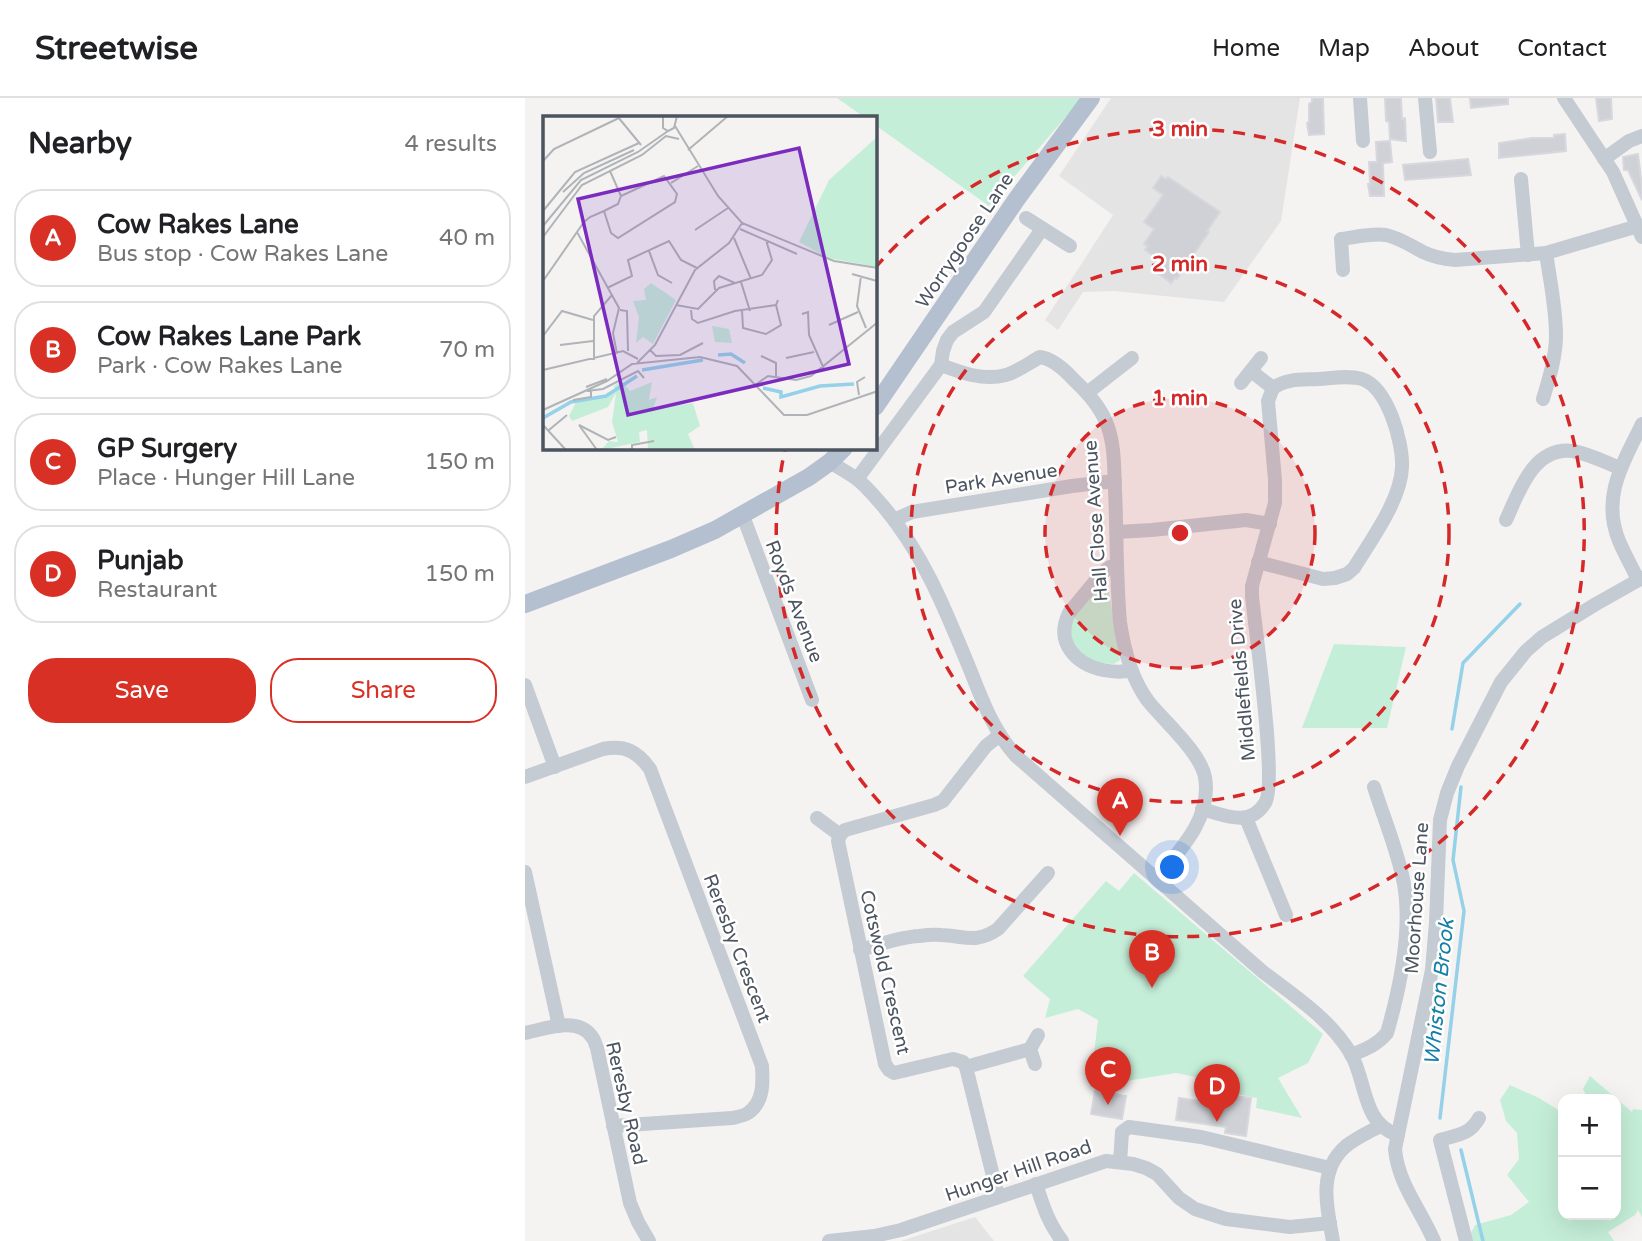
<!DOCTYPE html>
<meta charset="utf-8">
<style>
:root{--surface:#fff;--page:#f6f6f6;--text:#202124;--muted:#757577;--line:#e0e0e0;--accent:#d93025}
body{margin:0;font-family:"Varela Round",sans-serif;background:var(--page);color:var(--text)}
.controls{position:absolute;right:21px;bottom:21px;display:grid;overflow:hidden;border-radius:14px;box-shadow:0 7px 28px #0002}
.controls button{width:63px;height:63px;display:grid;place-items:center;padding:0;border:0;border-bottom:2px solid var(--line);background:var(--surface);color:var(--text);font:35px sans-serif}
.you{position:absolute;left:648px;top:770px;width:24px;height:24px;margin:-18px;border:5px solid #fff;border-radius:50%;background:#1a73e8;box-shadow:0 0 0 10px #1a73e833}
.badge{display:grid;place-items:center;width:46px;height:46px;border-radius:50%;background:var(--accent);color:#fff;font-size:23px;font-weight:700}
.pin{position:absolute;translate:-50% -58px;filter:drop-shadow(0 2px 4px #0008)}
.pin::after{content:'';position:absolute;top:37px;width:24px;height:21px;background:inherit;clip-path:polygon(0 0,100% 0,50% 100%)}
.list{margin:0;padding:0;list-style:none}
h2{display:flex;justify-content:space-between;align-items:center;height:91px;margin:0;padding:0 28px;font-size:30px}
h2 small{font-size:23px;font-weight:400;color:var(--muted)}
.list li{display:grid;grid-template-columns:46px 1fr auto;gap:21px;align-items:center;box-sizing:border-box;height:98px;margin:0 14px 14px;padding:0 14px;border:2px solid var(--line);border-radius:28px}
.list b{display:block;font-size:26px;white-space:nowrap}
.list p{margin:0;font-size:23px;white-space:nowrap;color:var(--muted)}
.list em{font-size:23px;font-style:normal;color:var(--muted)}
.actions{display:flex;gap:14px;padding:21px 28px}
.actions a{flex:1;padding:16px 0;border:2px solid var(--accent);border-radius:28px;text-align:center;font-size:24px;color:var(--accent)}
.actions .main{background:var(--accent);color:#fff}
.map{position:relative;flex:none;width:1117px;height:1143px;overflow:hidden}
header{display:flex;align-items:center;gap:42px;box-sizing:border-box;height:98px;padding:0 35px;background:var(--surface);border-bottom:2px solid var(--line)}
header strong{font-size:33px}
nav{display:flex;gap:38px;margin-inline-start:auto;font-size:24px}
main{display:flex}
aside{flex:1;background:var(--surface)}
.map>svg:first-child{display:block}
.education{fill:#e5e4e4}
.green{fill:#c5eed8}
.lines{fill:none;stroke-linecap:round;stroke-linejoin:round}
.stream{stroke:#95d1e8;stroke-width:3.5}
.building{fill:#d0d1d6;stroke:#d7d8dd;stroke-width:2}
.minor{stroke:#c4cbd3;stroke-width:14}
.major{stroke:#b4c0cf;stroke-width:18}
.ring{fill:none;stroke:#d62828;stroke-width:3.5;stroke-dasharray:12 9}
.labels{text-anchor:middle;stroke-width:5;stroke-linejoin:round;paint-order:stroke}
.street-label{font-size:19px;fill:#4b545f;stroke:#fff}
.water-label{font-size:21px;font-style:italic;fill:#157fa8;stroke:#fff}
.inset-river{fill:none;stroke:#95d1e8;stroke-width:3.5}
.inset-road{fill:none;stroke:#b0b3b7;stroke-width:2}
.view{fill:#7b2cbf;fill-opacity:0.15;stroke:#7b2cbf;stroke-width:3.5}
.inset-edge{fill:none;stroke:#4b545f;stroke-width:3.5}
.centre{fill:#d62828;stroke:#fff;stroke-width:3.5}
.ring-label{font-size:21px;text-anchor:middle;font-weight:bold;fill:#d62828;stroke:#fff;stroke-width:5;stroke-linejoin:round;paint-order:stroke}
</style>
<header>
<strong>Streetwise</strong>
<nav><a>Home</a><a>Map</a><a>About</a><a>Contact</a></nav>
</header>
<main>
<aside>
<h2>Nearby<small>4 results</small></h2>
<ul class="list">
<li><span class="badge">A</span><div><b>Cow Rakes Lane</b><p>Bus stop · Cow Rakes Lane</p></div><em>40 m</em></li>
<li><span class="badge">B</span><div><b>Cow Rakes Lane Park</b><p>Park · Cow Rakes Lane</p></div><em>70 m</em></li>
<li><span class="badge">C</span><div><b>GP Surgery</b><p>Place · Hunger Hill Lane</p></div><em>150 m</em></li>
<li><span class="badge">D</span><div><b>Punjab</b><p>Restaurant</p></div><em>150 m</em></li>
</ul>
<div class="actions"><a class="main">Save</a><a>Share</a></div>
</aside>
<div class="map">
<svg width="1117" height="1143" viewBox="0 0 1117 1143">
<rect width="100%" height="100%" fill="#f4f3f2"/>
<g class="education">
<polygon points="586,0 775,0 756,123 699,204 589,193 558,194 533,232 520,222 588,117 534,78"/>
<polygon points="450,1119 469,1143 376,1143"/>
</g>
<g class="green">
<polygon points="312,0 557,0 464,108 350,27 350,19 339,19"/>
<path d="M581,476L595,562L589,566C563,564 562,563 545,544L547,519Z"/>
<polygon points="809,546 881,549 862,630 777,630"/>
<polygon points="609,775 798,936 783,965 753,980 777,1020 731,1010 732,1000 707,995 709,987 651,975 565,989 573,922 553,911 520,920 525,901 498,878 581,783 594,793"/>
<polygon points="1065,978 1107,1014 1108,1011 1117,1012 1117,1119 1113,1112 1110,1117 1083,1134 1089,1143 948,1143 946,1135 950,1127 986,1117 1004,1104 982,1077 994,1061 992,1035 981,1023 975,1002 985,987 1014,1000 1038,1015 1038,1117 1091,1117 1091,1001 1063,1001 1058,991"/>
</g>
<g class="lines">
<g class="stream">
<polyline points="927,631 938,565 995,506"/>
<polyline points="915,1020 939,813 928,762 936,689"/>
<polyline points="936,1052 958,1143"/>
</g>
</g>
<g class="building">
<polygon points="787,0 798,0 799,36 784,37 782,25 784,24 784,6 787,4"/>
<polygon points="860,0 876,0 877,21 880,20 881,43 865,41 864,24 861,23"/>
<polygon points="911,0 925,0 928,24 913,24"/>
<polygon points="945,0 983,0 983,6 946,10"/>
<polygon points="1071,0 1086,0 1087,21 1074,23"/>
<polygon points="1040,36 1041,53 974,60 974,45 1007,40 1029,40 1029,37"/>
<polygon points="865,43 867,64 858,65 859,98 845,98 843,86 845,86 844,64 852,64 851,44"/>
<polygon points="1113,56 1117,88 1117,102 1103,72 1099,72 1098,59"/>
<polygon points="943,61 946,77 880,82 878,67"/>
<polygon points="636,78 641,81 643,79 695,114 682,133 684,134 671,153 652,181 650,180 646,185 634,176 640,166 620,152 623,148 619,146 629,131 619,124 638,97 628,90"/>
<polygon points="570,993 601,998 597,1021 566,1016"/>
<polygon points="708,998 726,1000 721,1038 700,1035 701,1029 651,1022 654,1000 704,1008"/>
</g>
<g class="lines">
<g class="minor">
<polyline points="835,0 838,43"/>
<polyline points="900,0 905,54"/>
<polyline points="1039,0 1088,74 1117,139"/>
<polyline points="1079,61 1104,43 1117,38"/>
<polyline points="996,81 1003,157"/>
<polyline points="501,120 545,148"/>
<path d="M818,172L816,141C831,139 847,135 861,137C875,140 886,148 898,154C908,159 919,161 930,162L1021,155L1113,128"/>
<path d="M416,267C437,275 458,283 481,277C492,274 504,265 515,259C528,261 540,272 549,282C562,294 574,307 581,324C590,345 589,369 590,392C592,435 591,480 595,524C599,552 606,580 623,603C639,623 675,654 680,679C687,720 656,751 632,780"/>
<polyline points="716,285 736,260"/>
<polyline points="562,295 607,260"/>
<path d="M1018,301C1024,281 1031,259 1031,237C1031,210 1025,182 1021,155"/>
<path d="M305,364C314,370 324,375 332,381C342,389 350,399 358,408C399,457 420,511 444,569C457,601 467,631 491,658L738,874C770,898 805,921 826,956C842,984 837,1026 873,1037"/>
<polyline points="332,381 416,267 418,253 422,242 428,234 459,214 517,131"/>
<polyline points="218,418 287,602"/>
<polyline points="369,422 387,414 547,388 590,383"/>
<path d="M981,422C994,394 1008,348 1048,353C1064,356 1080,364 1095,370"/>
<polyline points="592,434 627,432 721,422 745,426"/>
<path d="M733,464L798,481L810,480L822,476L829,470C846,442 876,402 877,369C878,344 863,290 837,281C823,277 808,280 794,281C777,282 762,280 748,290"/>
<path d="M592,467L585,469L577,475L544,515C530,544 550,566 578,572C588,574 596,575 606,572"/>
<path d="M1113,482C1107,469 1100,457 1094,443C1076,399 1098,365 1117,326"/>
<polyline points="0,587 30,669"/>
<path d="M0,679L78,651C100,647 112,653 125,671L237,968C238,984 239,1004 223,1015C219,1018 211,1019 207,1020L88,1028"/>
<path d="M677,711C699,717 725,730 740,705C753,686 730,531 727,498V488L750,405V382L743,303L748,290L726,273"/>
<polyline points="292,720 315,737"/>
<polyline points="721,720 761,817"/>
<polyline points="0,774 34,928"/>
<path d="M335,852C354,847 374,839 394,838C401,837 409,836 416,837C440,838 451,846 473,831L523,775"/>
<path d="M0,935C20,931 53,918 67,939C70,942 70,946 72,950L105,1105L113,1124L124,1143"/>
<path d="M826,957C841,951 852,947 862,935C875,890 887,832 879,786C873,753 859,721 849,689"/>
<polyline points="510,966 505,951 513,937"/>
<polyline points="441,969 505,951"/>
<polyline points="595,1064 597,1034 604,1029 676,1039 805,1070"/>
<path d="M511,1086C518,1108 523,1124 537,1143"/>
<polyline points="473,1098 441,969 438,964 428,961 369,975 364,972 360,966 313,743 315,737 320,732 409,707 418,703 461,648 475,637"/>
<polyline points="304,1143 349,1138 376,1132 581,1063 608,1066 621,1070 632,1076 654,1100 670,1111 701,1121 765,1129 805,1125"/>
<path d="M808,1143C802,1110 792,1073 821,1048C831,1040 844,1034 855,1028"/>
<path d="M909,1143C896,1112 873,1086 870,1051L907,872L911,824L915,722L922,695L933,668L976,584L1001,553L1017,539L1071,506L1117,480"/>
<path d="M941,1143L915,1042C931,1037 945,1037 954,1020"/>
</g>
<g class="major">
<polyline points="350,309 491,102 566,0"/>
<polyline points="0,506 146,451 190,432 284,379 305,364 319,350"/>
</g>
</g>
<circle cx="655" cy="435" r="135" fill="#d62828" fill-opacity=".12"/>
<g class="ring">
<circle cx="655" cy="435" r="135"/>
<circle cx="655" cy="435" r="269"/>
<path d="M350 170A404 404 0 1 1 260 351"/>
</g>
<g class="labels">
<g class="street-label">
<text transform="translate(439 142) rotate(-56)" y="7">Worrygoose Lane</text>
<text transform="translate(476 380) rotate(-9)" y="7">Park Avenue</text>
<text transform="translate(570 423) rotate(-94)" y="7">Hall Close Avenue</text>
<text transform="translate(270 503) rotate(69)" y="7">Royds Avenue</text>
<text transform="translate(716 582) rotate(-95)" y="7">Middlefields Drive</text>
<text transform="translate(891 800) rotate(-86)" y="7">Moorhouse Lane</text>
<text transform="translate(213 850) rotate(69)" y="7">Reresby Crescent</text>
<text transform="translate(361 874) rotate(77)" y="7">Cotswold Crescent</text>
<text transform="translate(102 1005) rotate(77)" y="7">Reresby Road</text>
<text transform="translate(493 1072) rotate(-19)" y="7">Hunger Hill Road</text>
</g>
<g class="water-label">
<text transform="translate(914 894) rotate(-84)" y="7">Whiston Brook</text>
</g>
</g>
<g transform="translate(18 18)">
<rect width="334" height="334" fill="#f4f3f2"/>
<path d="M334,21V151L285,142L256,126L286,64ZM108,167L133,184L110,228L100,221L93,227L96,201L90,185L103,184L101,173ZM169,210L186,213L189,227L172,226ZM78,265L87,275L109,266L106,284L114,281L110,293L150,287L157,310L145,318L152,334H105L104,314L96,316L97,326L58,334L66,325L75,326L69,306L73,277L65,291L29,305L26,300L33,286L72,277L71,270Z" fill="#c5eed8"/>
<path class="inset-river" d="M175,239L188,238L202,247M99,254L160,244M220,272L238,276V281L277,270L311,268M0,302L28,286L63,280L94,260"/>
<path class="inset-road" d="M120,0V12L125,15L131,12L134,0M75,1L98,29M132,10L175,80L199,107L291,145L335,152M145,34L185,0M0,45L11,33L76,2M67,55L78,80M128,67L155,50M20,76L41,57L91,34M0,95L32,56L96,27M0,110L38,64L95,36L125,15M197,113L254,138M152,114L185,92M34,116L76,192L70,217L74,238M0,121L39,69L99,39L123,20L136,23M191,122L208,163M106,135L115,159L129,167M309,158L334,165M318,160L314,190L323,212M0,165L41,106L47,101L61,95L75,88L78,80L121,60L134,78L132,86L75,122L68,117L61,95M198,166L207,195M64,172L89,160L85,144L126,125L138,144L154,152M172,174L171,165L176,160L192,167M133,189L155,193L176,172L219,159L229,144L223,124M77,194L84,195L85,235M148,194L149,203L155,207L192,195L233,189L235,184M199,194L200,212L223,218L238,209L233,189M259,198L265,196L266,219L281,253M286,209L315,196M0,220L19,195L50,204M17,229L50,225M107,234L113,240L137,239L160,227M218,240L233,247V260M243,242L271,236M51,244V200L69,179M94,247L112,229L152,154L186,127L199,107M0,254L80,235L95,243M212,269L225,260L253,264L268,260L335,206M43,271L64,263M44,275L60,273L95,255L101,262M316,279L314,266L322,261M30,284L48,281V275M0,294L64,265L89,248L157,241L194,250L241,299H264L335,275M0,309L23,334M6,314L24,299M54,334L36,309L65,324L73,321M89,334V329L111,325"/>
<path class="view" d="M256,32L306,248L85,299L35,83Z"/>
<rect width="334" height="334" class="inset-edge"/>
</g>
<circle cx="655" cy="435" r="10" class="centre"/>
<g class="ring-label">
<text x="655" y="38">3 min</text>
<text x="655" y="173">2 min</text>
<text x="655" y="307">1 min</text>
</g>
</svg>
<div class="controls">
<button>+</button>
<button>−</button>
</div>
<div class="you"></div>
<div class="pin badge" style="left:595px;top:738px">A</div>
<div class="pin badge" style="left:627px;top:890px">B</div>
<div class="pin badge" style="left:583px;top:1007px">C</div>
<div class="pin badge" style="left:692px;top:1024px">D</div>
</div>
</main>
